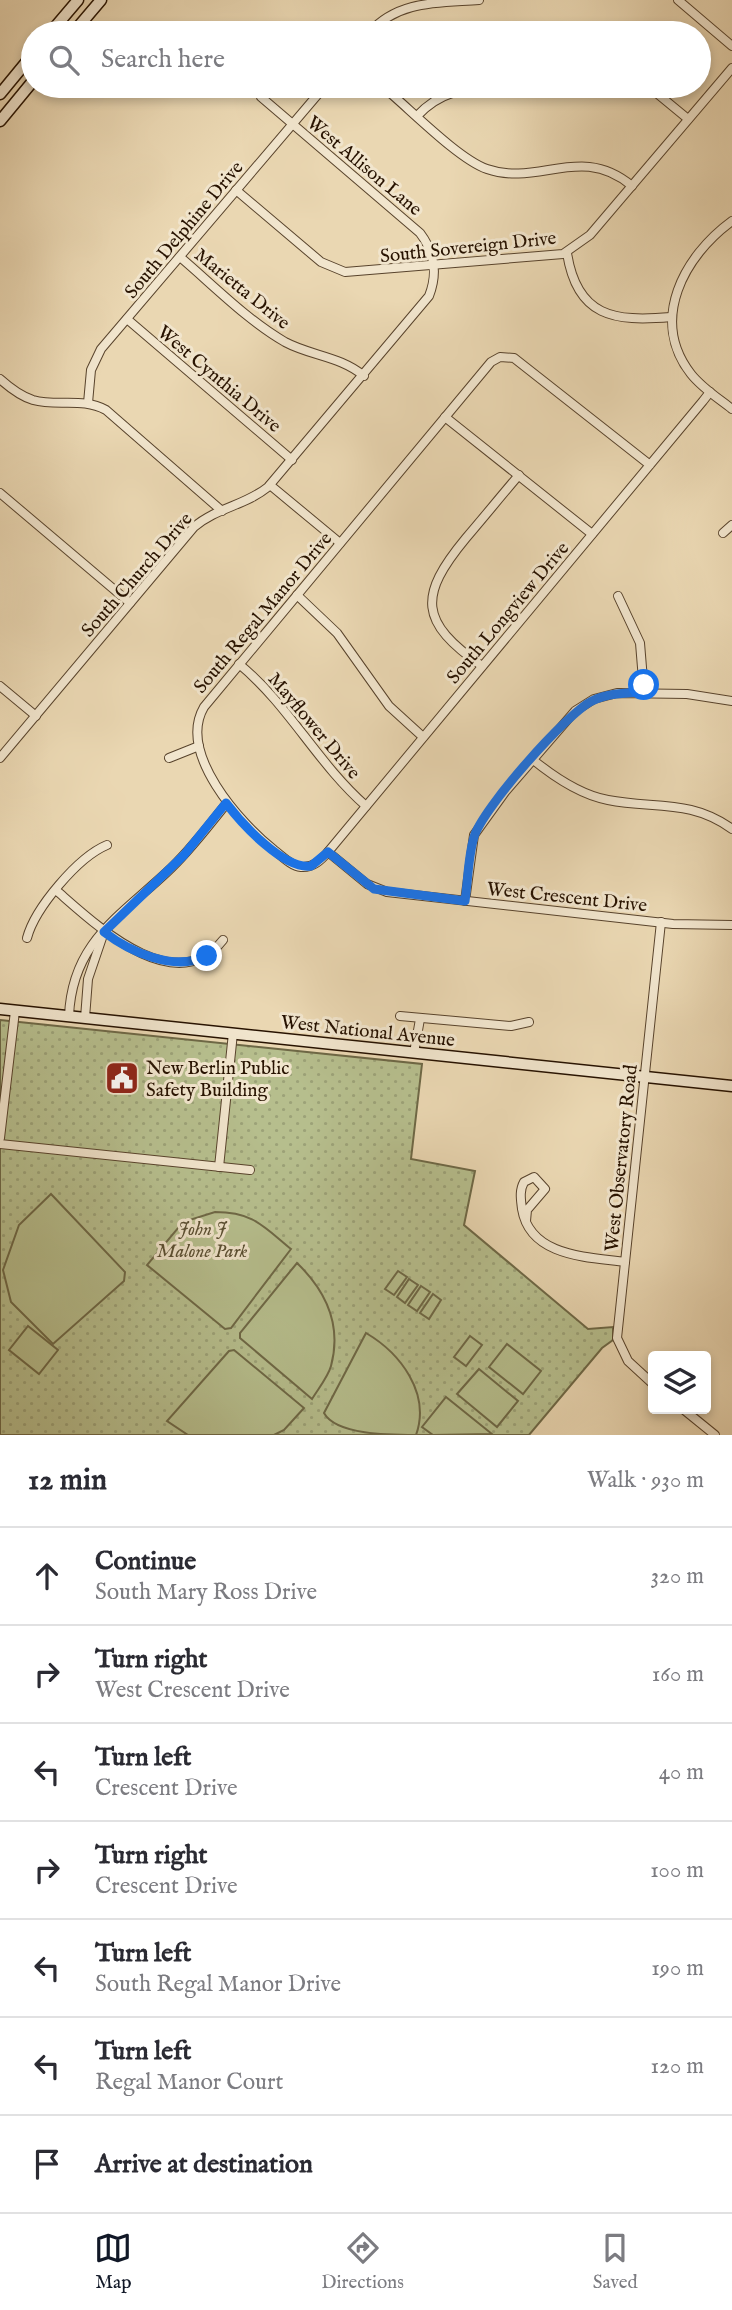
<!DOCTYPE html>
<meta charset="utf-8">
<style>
:root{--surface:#fff;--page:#f2f2f3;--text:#2b2b33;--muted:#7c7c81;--line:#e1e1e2;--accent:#111827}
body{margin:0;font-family:"IM FELL English",serif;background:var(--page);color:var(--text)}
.controls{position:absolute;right:21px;bottom:21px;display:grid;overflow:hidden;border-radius:7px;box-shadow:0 4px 10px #0003}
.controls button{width:63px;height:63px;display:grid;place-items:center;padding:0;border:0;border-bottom:2px solid var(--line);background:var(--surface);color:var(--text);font:35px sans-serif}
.stop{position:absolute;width:21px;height:21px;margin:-16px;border:5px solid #1a73e8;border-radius:50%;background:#fff}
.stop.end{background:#1a73e8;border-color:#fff;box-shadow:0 2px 7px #0008}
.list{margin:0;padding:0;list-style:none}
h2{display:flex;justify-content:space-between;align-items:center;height:91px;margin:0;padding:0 28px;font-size:30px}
h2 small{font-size:23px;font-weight:400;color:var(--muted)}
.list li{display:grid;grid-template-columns:46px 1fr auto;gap:21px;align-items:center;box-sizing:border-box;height:98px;padding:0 28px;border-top:2px solid var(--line)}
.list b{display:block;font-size:26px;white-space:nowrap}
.list p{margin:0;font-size:23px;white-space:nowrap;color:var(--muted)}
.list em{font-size:23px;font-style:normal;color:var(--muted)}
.icon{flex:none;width:38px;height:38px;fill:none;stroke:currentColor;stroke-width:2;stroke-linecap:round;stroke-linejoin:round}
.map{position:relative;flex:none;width:732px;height:1435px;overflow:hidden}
.search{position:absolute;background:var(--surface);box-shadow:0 4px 10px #0003;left:21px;right:21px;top:21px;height:77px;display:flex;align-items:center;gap:18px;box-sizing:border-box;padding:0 24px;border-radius:38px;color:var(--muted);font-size:26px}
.sheet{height:777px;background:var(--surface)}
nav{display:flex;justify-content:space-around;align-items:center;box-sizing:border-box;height:98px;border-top:2px solid var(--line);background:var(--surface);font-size:19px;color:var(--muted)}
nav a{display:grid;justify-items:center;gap:4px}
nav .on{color:var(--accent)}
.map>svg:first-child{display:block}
.park{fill:url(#park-dots);stroke:#6e6846;stroke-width:2}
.pitch{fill:#b6be8d;stroke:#6e6846;stroke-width:2}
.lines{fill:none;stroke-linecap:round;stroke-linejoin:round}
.street-casing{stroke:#58432c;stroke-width:10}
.secondary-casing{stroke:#271200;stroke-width:13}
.street{stroke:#f1e5cd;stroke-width:8}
.secondary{stroke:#f1e5cd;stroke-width:10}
.route{stroke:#1a73e8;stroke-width:9}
.labels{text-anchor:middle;stroke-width:6;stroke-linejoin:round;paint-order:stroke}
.street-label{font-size:19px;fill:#271200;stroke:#f1e5cd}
.poi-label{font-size:19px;fill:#271200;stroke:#f1e5cd;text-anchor:start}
.park-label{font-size:19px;font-style:italic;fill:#594e31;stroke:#f1e5cd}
</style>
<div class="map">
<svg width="732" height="1435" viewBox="0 0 732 1435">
<defs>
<pattern id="park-dots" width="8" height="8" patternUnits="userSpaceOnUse" patternTransform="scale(1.75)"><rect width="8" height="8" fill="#b6be8d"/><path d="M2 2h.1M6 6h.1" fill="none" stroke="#9ca278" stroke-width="1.8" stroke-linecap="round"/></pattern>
</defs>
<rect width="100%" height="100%" fill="#ead7b2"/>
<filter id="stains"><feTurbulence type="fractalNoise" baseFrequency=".00286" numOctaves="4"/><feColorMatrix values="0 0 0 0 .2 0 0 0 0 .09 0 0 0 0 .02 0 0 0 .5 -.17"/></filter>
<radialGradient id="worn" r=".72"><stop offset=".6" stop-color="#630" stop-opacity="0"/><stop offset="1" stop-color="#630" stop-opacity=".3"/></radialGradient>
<polygon class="park" points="0,1020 422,1064 411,1159 475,1171 464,1225 588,1329 613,1327 613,1340 602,1348 529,1435 0,1435"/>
<g class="pitch">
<polygon points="51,1194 125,1272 124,1281 53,1344 11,1302 3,1270 19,1225"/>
<path d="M215,1212C253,1212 263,1226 291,1249L231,1328L225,1329L147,1265L183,1222Z"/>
<path d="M297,1263C326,1291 342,1325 331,1366C328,1377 318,1389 312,1399L240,1338V1333Z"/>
<polygon points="398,1271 407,1277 394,1295 385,1289"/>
<polygon points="409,1279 418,1285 405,1303 397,1297"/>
<polygon points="421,1286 430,1292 417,1311 408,1305"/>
<polygon points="433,1294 441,1300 429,1319 420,1313"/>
<polygon points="28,1326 58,1350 39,1374 9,1350"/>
<path d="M366,1333C400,1353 431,1393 416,1435C390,1435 336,1435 324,1413Z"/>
<polygon points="470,1336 482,1345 466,1366 454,1357"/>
<polygon points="507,1344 541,1371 523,1394 489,1367"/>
<polygon points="234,1350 304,1408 284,1430 274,1435 188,1435 167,1421 229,1351"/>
<polygon points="479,1369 518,1401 497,1427 457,1394"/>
<polygon points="446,1397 492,1434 433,1435 422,1427"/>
</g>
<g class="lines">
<g class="street-casing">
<g id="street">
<polyline points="678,0 732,46"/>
<path d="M369,33C398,0 438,3 479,0"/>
<path d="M382,86C408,107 458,159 487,169C539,187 581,143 632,186"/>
<polyline points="648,86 688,119"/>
<path d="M417,116C441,90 465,89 498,86"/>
<polyline points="236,190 321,262 345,272 563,254 590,235 732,68"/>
<path d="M732,221C684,256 649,320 691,374C702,388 718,398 732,409"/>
<path d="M567,253C577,317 614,322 671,317"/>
<path d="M180,257C213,285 247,320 285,342C311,356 340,356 364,376"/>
<polyline points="127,319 292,460"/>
<path d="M0,379C10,388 20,396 33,400C58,407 82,397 106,410L222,511"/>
<polyline points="88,403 91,370 101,349 325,86"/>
<polyline points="445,417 592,534"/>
<path d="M650,465L514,358L500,357L491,362L204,707C177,753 240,823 274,850C282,856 291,866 301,867C313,868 321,860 328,852L703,401L710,392"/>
<polyline points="270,485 340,543"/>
<polyline points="0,493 130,603"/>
<polyline points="723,533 732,525"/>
<polyline points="297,595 337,633 389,706 423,737"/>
<polyline points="618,596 640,643 644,692"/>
<path d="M239,664C289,705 317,763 366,806"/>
<path d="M482,666C419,622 418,596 466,538C484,517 501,496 519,475"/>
<polyline points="0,686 36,716"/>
<path d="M0,758L194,527C216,508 246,505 268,487L429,296C438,273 435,253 420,233L261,97"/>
<polyline points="169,758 199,746"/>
<path d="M532,759C554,777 580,795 608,800C654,809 691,799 732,829"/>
<polyline points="328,852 367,884 387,892 673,924 732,925"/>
<path d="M57,891C95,924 175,1001 223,940"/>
<polyline points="465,901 474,835 505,792 575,711 594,699 617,693 687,694 732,701"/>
<path d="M27,938C35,908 78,857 107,845"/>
<path d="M69,1016C72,943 119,917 167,872C190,851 208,826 227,803"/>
<polyline points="400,1016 511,1026 529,1022"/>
<polyline points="85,1018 88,979 104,932"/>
<polyline points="414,1053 420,1019"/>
<polyline points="0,1138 15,1011"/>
<polyline points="0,1144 250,1170"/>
<polyline points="219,1167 233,1033"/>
<path d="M526,1221L527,1210L545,1189L534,1177L524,1182C519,1191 521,1200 522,1209C530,1257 588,1257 625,1262"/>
<polyline points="653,1384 628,1361 617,1338 661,922"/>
<polyline points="683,1409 715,1435"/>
</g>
</g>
<g class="secondary-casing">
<g id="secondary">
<polyline points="50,33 78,0"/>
<polyline points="73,33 101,0"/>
<polyline points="0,94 33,54"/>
<polyline points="0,121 33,81"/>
<polyline points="0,1009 732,1086"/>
</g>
</g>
<use href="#street" class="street"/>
<use href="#secondary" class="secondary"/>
</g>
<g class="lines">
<path class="route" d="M207,956C174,972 130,952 104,932L184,855L226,803C242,824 284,870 311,866L328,852L374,889L465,901C468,880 468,857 474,837C482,809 566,714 592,701C608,693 627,693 644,692V685"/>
</g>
<defs>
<g id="civic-square" transform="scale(1.75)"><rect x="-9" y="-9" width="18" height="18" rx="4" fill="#8f2418" stroke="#f1e5cd"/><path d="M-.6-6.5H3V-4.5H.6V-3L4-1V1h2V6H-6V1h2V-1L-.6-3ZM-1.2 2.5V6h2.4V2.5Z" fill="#fff"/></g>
</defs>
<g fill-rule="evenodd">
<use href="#civic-square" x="122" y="1078"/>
</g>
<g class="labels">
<g class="street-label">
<text transform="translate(365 165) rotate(40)" y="7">West Allison Lane</text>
<text transform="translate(183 229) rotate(-50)" y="7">South Delphine Drive</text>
<text transform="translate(468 246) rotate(-6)" y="7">South Sovereign Drive</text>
<text transform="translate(243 288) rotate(39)" y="7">Marietta Drive</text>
<text transform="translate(220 378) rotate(40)" y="7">West Cynthia Drive</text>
<text transform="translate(136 574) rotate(-49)" y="7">South Church Drive</text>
<text transform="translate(262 612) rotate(-50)" y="7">South Regal Manor Drive</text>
<text transform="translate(507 612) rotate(-50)" y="7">South Longview Drive</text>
<text transform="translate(315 725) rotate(50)" y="7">Mayflower Drive</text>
<text transform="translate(567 896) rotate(6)" y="7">West Crescent Drive</text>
<text transform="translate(368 1030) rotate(6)" y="7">West National Avenue</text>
<text transform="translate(620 1158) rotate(-84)" y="7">West Observatory Road</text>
</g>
<g class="poi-label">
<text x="146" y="1074">New Berlin Public<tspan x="146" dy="22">Safety Building</tspan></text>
</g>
<g class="park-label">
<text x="202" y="1235">John J<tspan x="202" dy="22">Malone Park</tspan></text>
</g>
</g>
<rect width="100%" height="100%" filter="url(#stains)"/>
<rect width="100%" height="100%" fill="url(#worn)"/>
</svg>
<div class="controls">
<button><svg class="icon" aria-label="layers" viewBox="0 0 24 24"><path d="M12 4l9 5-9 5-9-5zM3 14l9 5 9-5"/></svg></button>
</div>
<div class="stop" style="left:644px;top:685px"></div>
<div class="stop end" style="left:207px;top:956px"></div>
<div class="search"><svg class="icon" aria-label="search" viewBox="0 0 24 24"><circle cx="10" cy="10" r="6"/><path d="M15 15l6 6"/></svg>Search here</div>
</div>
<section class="sheet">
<h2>12 min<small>Walk · 930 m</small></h2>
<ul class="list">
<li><svg class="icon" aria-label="ahead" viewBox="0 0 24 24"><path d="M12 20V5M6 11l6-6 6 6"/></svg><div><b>Continue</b><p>South Mary Ross Drive</p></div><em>320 m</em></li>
<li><svg class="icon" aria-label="right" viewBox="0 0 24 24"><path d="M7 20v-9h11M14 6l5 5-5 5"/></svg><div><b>Turn right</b><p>West Crescent Drive</p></div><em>160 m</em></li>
<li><svg class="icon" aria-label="left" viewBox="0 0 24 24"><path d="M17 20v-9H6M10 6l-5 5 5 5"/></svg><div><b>Turn left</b><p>Crescent Drive</p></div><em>40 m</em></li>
<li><svg class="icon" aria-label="right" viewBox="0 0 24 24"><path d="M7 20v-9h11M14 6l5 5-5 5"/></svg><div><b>Turn right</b><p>Crescent Drive</p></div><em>100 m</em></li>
<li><svg class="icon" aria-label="left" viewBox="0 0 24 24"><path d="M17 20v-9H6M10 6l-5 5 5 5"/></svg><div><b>Turn left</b><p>South Regal Manor Drive</p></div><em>190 m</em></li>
<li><svg class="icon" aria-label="left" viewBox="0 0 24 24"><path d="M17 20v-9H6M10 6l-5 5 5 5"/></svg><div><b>Turn left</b><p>Regal Manor Court</p></div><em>120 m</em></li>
<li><svg class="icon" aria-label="arrive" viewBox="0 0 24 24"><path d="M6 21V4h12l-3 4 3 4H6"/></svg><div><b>Arrive at destination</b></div></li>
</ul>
</section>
<nav>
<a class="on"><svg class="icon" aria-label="map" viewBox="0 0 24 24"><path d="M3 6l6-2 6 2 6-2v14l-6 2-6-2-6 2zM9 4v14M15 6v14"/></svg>Map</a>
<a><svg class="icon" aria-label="directions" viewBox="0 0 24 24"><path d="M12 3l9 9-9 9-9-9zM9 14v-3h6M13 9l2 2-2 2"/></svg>Directions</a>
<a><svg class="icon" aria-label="saved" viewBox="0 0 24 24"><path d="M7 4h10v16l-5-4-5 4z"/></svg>Saved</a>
</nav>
